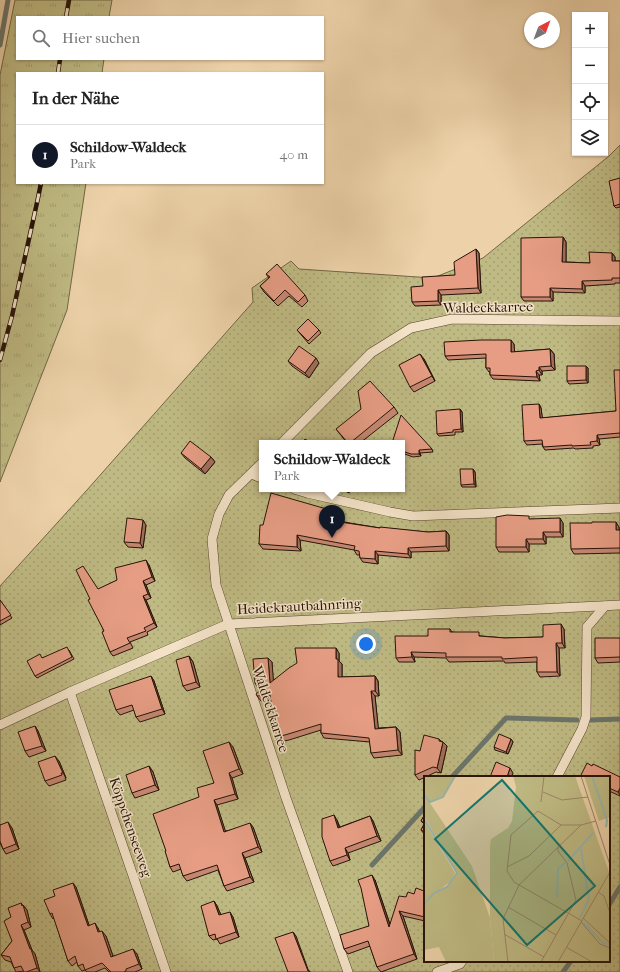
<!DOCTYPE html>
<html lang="de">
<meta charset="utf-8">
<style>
:root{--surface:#fff;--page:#f6f6f6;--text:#222;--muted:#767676;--line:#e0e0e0;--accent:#111827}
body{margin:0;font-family:"IM FELL French Canon",serif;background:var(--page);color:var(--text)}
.controls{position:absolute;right:12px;top:12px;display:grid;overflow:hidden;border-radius:0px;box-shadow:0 1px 3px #0004}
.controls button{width:36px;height:36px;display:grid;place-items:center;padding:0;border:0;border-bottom:1px solid var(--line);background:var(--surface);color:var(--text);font:20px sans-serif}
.compass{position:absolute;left:524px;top:12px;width:36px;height:36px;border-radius:50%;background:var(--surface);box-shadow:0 1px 3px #0004;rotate:41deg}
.you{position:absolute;left:366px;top:644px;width:14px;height:14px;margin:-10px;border:3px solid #fff;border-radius:50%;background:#1a73e8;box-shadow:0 0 0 6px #1a73e833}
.badge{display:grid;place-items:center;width:26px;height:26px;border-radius:50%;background:var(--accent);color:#fff;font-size:13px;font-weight:700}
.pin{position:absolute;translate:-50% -33px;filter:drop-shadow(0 1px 2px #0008)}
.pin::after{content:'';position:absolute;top:21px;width:14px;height:12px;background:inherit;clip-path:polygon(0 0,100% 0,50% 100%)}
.popup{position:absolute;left:259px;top:440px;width:146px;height:52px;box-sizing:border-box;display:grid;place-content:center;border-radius:0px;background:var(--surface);filter:drop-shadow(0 1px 3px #0005);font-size:13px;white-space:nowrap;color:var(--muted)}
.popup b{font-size:15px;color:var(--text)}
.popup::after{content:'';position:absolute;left:50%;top:100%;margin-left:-8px;border:8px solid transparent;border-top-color:var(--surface)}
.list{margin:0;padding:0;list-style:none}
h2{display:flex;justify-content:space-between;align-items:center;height:52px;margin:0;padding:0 16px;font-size:17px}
h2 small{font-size:13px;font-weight:400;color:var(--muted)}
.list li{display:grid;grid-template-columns:26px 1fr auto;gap:12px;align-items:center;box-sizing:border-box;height:60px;padding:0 16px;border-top:1px solid var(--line)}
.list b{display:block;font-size:15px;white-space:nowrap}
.list p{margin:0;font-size:13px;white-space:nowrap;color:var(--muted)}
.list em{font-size:13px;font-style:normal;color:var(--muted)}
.icon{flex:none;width:22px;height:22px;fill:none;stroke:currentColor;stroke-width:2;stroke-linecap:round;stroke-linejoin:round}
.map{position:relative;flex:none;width:620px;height:972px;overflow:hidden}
.search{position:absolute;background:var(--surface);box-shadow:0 1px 3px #0004;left:16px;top:16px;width:308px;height:44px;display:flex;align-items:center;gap:10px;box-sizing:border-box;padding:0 14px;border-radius:0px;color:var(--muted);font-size:15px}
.panel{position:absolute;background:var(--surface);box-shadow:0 1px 3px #0004;left:16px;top:72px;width:308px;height:112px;border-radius:0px}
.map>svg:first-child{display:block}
.grass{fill:url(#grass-tufts);stroke:#726645}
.garden{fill:url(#garden-dots);stroke:#726645;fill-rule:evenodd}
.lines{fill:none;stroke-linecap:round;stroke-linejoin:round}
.stream{stroke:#6b756b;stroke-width:5}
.lane-casing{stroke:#584330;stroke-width:10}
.lane{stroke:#f3e2c7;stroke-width:9}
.rail-casing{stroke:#261307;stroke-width:4.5}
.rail{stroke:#f3e2c7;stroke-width:3;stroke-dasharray:9;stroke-linecap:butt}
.wall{fill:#c68772;stroke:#261307}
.shaded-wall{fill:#a16e5c;stroke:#261307}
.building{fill:#e69d84;stroke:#261307}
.labels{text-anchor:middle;stroke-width:3;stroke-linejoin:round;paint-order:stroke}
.street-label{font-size:14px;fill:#261307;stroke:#f3e2c7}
.inset-river{fill:none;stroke:#99b7ad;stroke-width:2}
.inset-road{fill:none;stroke:#9d8668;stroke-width:1}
.view{fill:#0f766e;fill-opacity:0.15;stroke:#0f766e;stroke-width:2}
.inset-edge{fill:none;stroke:#261307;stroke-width:2}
</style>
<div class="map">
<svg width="620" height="972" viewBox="0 0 620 972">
<defs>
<pattern id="grass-tufts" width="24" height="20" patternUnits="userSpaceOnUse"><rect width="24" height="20" fill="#bfba83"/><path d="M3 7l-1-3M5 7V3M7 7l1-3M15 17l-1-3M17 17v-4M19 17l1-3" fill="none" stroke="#a49f70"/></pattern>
<pattern id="garden-dots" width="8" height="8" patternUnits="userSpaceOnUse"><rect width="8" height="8" fill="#bfba83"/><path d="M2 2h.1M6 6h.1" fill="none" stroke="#a49f70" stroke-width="1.8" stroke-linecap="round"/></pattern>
</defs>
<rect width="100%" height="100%" fill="#edd2a9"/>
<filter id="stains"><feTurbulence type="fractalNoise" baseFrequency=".005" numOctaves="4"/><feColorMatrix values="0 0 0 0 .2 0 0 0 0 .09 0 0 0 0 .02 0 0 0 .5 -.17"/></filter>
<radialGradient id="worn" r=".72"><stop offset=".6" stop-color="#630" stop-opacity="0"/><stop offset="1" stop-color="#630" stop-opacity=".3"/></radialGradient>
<polygon class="grass" points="15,0 112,0 109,17 17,17 17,59 104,59 102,73 17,73 17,183 86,183 67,310 0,482 0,75"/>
<path class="garden" d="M620,145V972H0V586L87,490L253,302L252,288L291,261L299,269L433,278L483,258L609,156ZM262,443H402V489H262ZM425,777H609V961H425Z"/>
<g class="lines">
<g class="stream">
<polyline points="0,45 8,0"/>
<polyline points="590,720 620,719"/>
<polyline points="452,777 506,718 577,720"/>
<polyline points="372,865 425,807"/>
<polyline points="609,905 620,887"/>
<polyline points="563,972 571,961"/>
</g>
<g class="lane-casing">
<g id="lane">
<polyline points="282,443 371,353 411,328 452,319 620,321"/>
<polyline points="262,463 229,495 219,514 212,539 216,585 286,798 348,972"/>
<polyline points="251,474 262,478"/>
<polyline points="294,489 307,493 390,512 413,516 620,508"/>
<polyline points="70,692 166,972"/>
<polyline points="0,725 70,692 228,624 620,605"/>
<polyline points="557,777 582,729 586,717 587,627 605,606"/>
<polyline points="437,972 460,964 462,961"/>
</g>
</g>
<use href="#lane" class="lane"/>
<g class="rail-casing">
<g id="rail">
<polyline points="66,17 69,0"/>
<polyline points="58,73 60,59"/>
<polyline points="0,360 12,316 38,198 41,183"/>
</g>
</g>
<use href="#rail" class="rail"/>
</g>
<g class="wall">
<polygon points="620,178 620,207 616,208 614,206"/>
<polygon points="563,237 566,242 566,262 590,263 612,253 615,257 615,261 620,261 620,283 615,283 615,284 585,286 585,293 553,292 553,301 524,301 521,297"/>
<polygon points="476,249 479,253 481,293 441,295 441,305 415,306 412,302 423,286 455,275"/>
<polygon points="266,274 305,295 308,301 302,307 289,296 278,306 264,292 260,286 269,278"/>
<polygon points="297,330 319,330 321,333 309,344"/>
<polygon points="514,344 514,352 550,349 554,354 555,370 542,371 542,375 539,375 540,381 493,379 490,375 490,372 489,372 486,368 486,358 448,360 445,356"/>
<polygon points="424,359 435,381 414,392 410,387"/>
<polygon points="288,361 319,363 309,378 292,366"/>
<polygon points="586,366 588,368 588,383 569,384 567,381"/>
<polygon points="620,370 620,437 599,439 600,445 593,446 593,448 575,449 574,448 545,450 543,447 542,444 527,445 524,441 539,404 541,408 542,418 616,411"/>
<polygon points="394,407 398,413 360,443 347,443 336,429"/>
<polygon points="460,409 462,412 463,432 455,432 455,435 439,436 437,434"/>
<polygon points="402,443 432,449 433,452 420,453 421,456 413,457 402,453"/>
<polygon points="181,453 211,457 215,462 205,474 185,458"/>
<polygon points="473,469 475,472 476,487 462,487 461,485"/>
<polygon points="341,489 351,489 349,493"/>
<polygon points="330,510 333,514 332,520 380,528 428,532 446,531 449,535 449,551 411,552 411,558 378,555 378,564 363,562 360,558 360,555 357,555 354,550 300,540 301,551 263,549 259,544 263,525"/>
<polygon points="531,519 563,523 563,537 546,537 546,544 529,544 529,552 499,552 496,547"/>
<polygon points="146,525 143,548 128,547 124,542"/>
<polygon points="619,527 619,530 620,530 620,553 574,554 571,549"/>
<polygon points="149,565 155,581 146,585 151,598 146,600 157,627 147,632 148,635 130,642 133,648 113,656 110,652 104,631 90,599 99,589"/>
<polygon points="0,600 12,618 0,625"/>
<polygon points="450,629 452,632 482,636 505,638 543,637 564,629 565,648 559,648 560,676 540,677 537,672 537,662 505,663 504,661 449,662 446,658 414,657 415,662 399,662 396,658 428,636"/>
<polygon points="620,638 620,662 598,663 595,658"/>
<polygon points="69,650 74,659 37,678 35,676 42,658"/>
<polygon points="339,653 339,661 342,664 342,677 375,676 378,681 379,696 375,696 378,728 396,727 400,732 402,755 374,758 371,753 370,742 324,738 321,733 321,730 289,740 278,742 275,737 271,700 261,701 257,696 263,689 258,688 255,683 272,662 273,680"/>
<polygon points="189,656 193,662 200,687 187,691 183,686"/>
<polygon points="151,676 154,681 165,714 140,722 136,717 134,710 120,715 116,710"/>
<polygon points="35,726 38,731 46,751 29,757 25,751"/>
<polygon points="439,739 441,741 443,742 447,746 441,773 436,772 419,780 415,775 420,751"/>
<polygon points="511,739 513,742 508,754 495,750 494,747"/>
<polygon points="233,747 243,774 232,778 238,799 217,805 225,831 253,827 262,852 245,858 254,882 227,891 224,886 218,870 187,881 183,876 181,869 173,872 170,867 166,851 199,797 214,783"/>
<polygon points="59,761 66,778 65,778 66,780 49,786 45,781"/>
<polygon points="149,766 153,772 159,790 135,798 132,793"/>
<polygon points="609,777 620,777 620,796 609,791"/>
<polygon points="425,814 425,835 421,830 424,824 421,821"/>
<polygon points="370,816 373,821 381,841 348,853 350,860 333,866 330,861 337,820 340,827"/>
<polygon points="0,825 12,828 19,849 6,854 3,849 0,843"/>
<polygon points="375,880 390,924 406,897 424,891 425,888 425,921 403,916 417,959 381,972 377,967 370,946 348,954 344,949 369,926"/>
<polygon points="76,887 89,925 98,928 99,932 106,936 113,956 137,954 142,969 135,972 109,972 105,968 95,972 87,972 85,970 82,971 78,966 77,962 72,966 68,961 54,918 53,919 50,914"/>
<polygon points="214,901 217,906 221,915 233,917 239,937 220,944 217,939 213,940 209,936"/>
<polygon points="22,905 23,905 27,910 31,927 24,930 32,950 35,954 40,972 24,972 24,971 16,972 11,962 5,960 1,955 12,941 11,917"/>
</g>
<g class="shaded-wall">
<polygon points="563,237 566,242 566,267 562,262"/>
<polygon points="476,249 479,253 481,293 478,288"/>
<polygon points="612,253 615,257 615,266 612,261"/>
<polygon points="582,281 585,286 585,293 582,289"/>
<polygon points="550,288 553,292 553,301 550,297"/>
<polygon points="438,290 441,295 441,305 438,301"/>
<polygon points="511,340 514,344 515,356 511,352"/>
<polygon points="550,349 554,354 555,370 551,366"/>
<polygon points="420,354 424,359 435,381 432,376"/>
<polygon points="316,358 319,363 309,378 305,373"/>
<polygon points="586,366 588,368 588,383 586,380"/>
<polygon points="539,367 542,371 542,375 539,370"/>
<polygon points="536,371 539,375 540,381 537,377"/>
<polygon points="539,404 541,408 543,422 540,418"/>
<polygon points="460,409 462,412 463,432 461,429"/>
<polygon points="597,435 599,439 600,445 597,441"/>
<polygon points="419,450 421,456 419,454"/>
<polygon points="211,457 215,462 205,474 201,469"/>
<polygon points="473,469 475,472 476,487 474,484"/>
<polygon points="346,489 351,489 349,493"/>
<polygon points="330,510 333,514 330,524 327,520"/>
<polygon points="560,518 563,523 563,537 560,532"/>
<polygon points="143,520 146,525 143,548 140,543"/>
<polygon points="616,522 619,527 619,535 616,530"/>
<polygon points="446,531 449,535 449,551 446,546"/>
<polygon points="543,532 546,537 546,544 543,539"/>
<polygon points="297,535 300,540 301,551 297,547"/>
<polygon points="526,539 529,544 529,552 526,547"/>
<polygon points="408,548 411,552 411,558 408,554"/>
<polygon points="375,551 378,555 378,564 375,559"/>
<polygon points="146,560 149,565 155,581 152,577"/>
<polygon points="143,581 146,585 151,598 148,594"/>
<polygon points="143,596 146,600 157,627 154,623"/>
<polygon points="561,624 564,629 565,648 562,643"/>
<polygon points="556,643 559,648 560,676 557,672"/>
<polygon points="336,648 339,653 339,661 342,664 342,682 338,677 336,659"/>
<polygon points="411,652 414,657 415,662 412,657"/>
<polygon points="189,656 193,662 200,687 196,682"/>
<polygon points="268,658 272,662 274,688 270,683"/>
<polygon points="151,676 154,681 165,714 162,709"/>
<polygon points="375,676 378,681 379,696 375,691"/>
<polygon points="371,691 375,696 379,734 375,729"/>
<polygon points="35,726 38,731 46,751 42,746"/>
<polygon points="396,727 400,732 402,755 398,750"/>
<polygon points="511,739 513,742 508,754 506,752"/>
<polygon points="229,742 233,747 243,774 239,769"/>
<polygon points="443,742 447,746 441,773 437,768"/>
<polygon points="55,756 59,761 66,778 63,773"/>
<polygon points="149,766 153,772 159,790 155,785"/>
<polygon points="510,768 513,773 512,777 507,777"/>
<polygon points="229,773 232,778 238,799 235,794"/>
<polygon points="620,788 620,795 618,792"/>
<polygon points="214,800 217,805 227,836 224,832"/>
<polygon points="334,815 337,820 341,833 338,828"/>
<polygon points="370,816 373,821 381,841 377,836"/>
<polygon points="8,822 12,828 19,849 16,844"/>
<polygon points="250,823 253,827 262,852 258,847"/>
<polygon points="345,848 348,853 350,860 347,855"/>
<polygon points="242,853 245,858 254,882 250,877"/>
<polygon points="372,875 375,880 392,931 389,927"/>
<polygon points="73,883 76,887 91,931 88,926"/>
<polygon points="214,901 217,906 223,920 219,915"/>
<polygon points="21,903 24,908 23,905 27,910 31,927 28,922"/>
<polygon points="399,911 403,916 417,959 414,954"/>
<polygon points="230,912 233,917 239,937 236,932"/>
<polygon points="95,923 98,928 102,937 98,932"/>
<polygon points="21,925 24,930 32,950 35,954 40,972 37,968"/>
<polygon points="102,931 106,936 115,962 111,957"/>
<polygon points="293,932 296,936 309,972 308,972"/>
<polygon points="133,949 137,954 142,969 139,964"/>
</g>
<g class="building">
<polygon points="620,178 620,204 614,206 609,181"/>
<polygon points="563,237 562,262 590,263 589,252 612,253 612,261 620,261 620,278 612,278 612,280 582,281 582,289 550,288 550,297 521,297 521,238"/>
<polygon points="476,249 478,288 438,290 438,301 412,302 411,287 423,286 422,277 455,275 454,262"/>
<polygon points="277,264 305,295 298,302 285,290 274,301 260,286 270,277 266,274"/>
<polygon points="308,319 319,330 308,341 297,330"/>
<polygon points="481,340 511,340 511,352 550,349 551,366 539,367 539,370 536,371 537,377 490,375 490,368 486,368 486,354 445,356 444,342"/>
<polygon points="299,346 316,358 305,373 288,361"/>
<polygon points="420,354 432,376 410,387 399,365"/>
<polygon points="567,366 586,366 586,380 567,381"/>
<polygon points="614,370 620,370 620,433 597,435 597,441 590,442 591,445 572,446 572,445 543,447 542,440 524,441 522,405 539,404 540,418 616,411"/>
<polygon points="370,381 394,407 350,443 348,443 336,429 361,409 358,391"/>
<polygon points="460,409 461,429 453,430 453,432 437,434 436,411"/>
<polygon points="401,415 432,449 419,450 419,454 411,454 402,451 402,443 392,443"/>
<polygon points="305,439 312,443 302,443"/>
<polygon points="190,441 211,457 201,469 181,453"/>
<polygon points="460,469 473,469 474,484 461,485"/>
<polygon points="271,493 330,510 327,520 380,528 380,527 428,532 446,531 446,546 408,548 408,554 375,551 375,559 360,558 359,551 354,550 355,546 297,535 297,547 259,544 260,525 263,525"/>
<polygon points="507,515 529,516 529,519 560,518 560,532 543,532 543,539 526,539 526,547 496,547 496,517"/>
<polygon points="127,518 143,520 140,543 124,542"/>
<polygon points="592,522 616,522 616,530 620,530 620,548 571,549 570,523 592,523"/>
<polygon points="146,560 152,577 143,581 148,594 143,596 154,623 144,628 146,631 127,638 130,643 110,652 102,632 104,631 88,600 90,599 76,570 83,566 98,589 117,580 115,568"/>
<polygon points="0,600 11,615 0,621"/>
<polygon points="561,624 562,643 556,643 557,672 537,672 537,657 502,659 502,657 446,657 446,653 411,652 412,657 396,658 395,636 428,636 428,629 450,629 450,632 479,632 479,636 505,638 543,637 543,625"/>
<polygon points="595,638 620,638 620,657 595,658"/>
<polygon points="67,647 72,657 35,676 27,661 40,654 42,658"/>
<polygon points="295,648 336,648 336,659 338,659 338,677 375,676 375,691 371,691 375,729 396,727 398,750 371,753 369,738 321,733 321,724 285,735 275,737 272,725 274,724 270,695 257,696 256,694 266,686 255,683 253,659 268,658 270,683 289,668 297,663"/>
<polygon points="189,656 196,682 183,686 176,660"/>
<polygon points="151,676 162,709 136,717 132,705 116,710 109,690"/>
<polygon points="35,726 42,746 25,751 18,732"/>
<polygon points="499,734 511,739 506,752 494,747"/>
<polygon points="424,735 439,739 439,741 443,742 437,768 433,767 415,775 415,750 420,751"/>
<polygon points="229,742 239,769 229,773 235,794 214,800 224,832 250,823 258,847 242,853 250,877 224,886 217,865 183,876 179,864 170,867 165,851 166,851 153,814 199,797 197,788 214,783 203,751"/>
<polygon points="55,756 63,773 61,773 62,775 45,781 38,762"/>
<polygon points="496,762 510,768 507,777 490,777"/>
<polygon points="587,763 592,766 593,764 620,777 620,788 618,792 609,788 609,777 580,777"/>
<polygon points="149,766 155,785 132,793 126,775"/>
<polygon points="425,814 425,832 421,830 425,823 421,821"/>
<polygon points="334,815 338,828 370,816 377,836 345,848 347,855 330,861 322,837 322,819"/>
<polygon points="8,822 16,844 3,849 0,841 0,825"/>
<polygon points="372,875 389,927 399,896 406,897 408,892 414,894 416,888 424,891 425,888 425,917 399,911 414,954 377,967 368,941 344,949 340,935 369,926 361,888 358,880"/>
<polygon points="73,883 88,926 95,923 98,932 102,931 111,957 133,949 139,964 126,969 126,971 124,972 111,972 102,963 85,970 83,964 78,966 75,956 68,961 52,913 50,914 44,900 55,896 53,890"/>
<polygon points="214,901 219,915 230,912 236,932 216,939 215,934 209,936 201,906"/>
<polygon points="21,903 22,906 23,905 28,922 21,925 30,949 31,949 37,968 26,972 24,972 21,966 14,968 10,957 1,955 12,941 4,921 11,917 8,908"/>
<polygon points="293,932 308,971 310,971 310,972 288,972 275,938"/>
</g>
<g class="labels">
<g class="street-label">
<text transform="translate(488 307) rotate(-1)" y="5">Waldeckkarree</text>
<text transform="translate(299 606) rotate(-3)" y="5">Heidekrautbahnring</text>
<text transform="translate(271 709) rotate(72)" y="5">Waldeckkarree</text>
<text transform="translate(131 827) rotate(71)" y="5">Köppchenseeweg</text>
</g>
</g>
<g transform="translate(424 776)">
<rect width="186" height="186" fill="#edd2a9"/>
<path d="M0,0H31L19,21L6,27L48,90L66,142L70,186H22L15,171L0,174V128L10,117L23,111L33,97L0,40ZM160,0H186V41L175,45ZM0,45L31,97L27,105L0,126Z" fill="#bfba83"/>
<path d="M89,0H151L186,99V186H70L66,142V70L67,63L84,52L88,45L92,11Z" fill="#bfba83"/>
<path class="inset-river" d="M168,0L183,44L182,51M0,19L6,26L19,21L31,0M0,43L33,97L23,111L10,117L0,128M144,85L169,57M133,122L134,93L141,87M156,142L165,123L157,73M159,146L178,166L186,169"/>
<path class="inset-road" d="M157,0L186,89M119,16L138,24L164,21M117,26L120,0M157,49H137L114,35L87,59L83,95L90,106L158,145M83,91L105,80L137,49M174,116L180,120L186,137M84,131L132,159M159,142L186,167M157,146L176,168L186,172M80,158L120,181M142,171L168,186M84,186L79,143L95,109L157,49L172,45M117,186L152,124L143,87L134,75V71M134,186L186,96"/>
<path class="view" d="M78,4L171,110L103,169L11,63Z"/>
<rect width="186" height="186" class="inset-edge"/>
</g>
<rect width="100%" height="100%" filter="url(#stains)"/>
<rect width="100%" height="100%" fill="url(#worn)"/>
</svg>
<div class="controls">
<button>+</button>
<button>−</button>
<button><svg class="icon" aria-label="locate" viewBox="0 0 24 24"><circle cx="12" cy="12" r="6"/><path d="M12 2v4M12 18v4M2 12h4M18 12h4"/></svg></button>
<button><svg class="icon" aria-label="layers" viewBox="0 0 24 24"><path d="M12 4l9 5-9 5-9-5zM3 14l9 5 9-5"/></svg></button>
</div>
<svg class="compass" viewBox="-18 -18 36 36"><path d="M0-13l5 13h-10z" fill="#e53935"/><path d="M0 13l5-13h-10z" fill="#767676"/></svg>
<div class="you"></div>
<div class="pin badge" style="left:332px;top:538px">1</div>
<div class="popup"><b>Schildow-Waldeck</b>Park</div>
<div class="search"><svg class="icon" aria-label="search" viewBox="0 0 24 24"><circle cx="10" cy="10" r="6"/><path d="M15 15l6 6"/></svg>Hier suchen</div>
<section class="panel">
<h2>In der Nähe<small></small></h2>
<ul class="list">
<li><span class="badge">1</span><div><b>Schildow-Waldeck</b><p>Park</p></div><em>40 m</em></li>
</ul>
</section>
</div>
